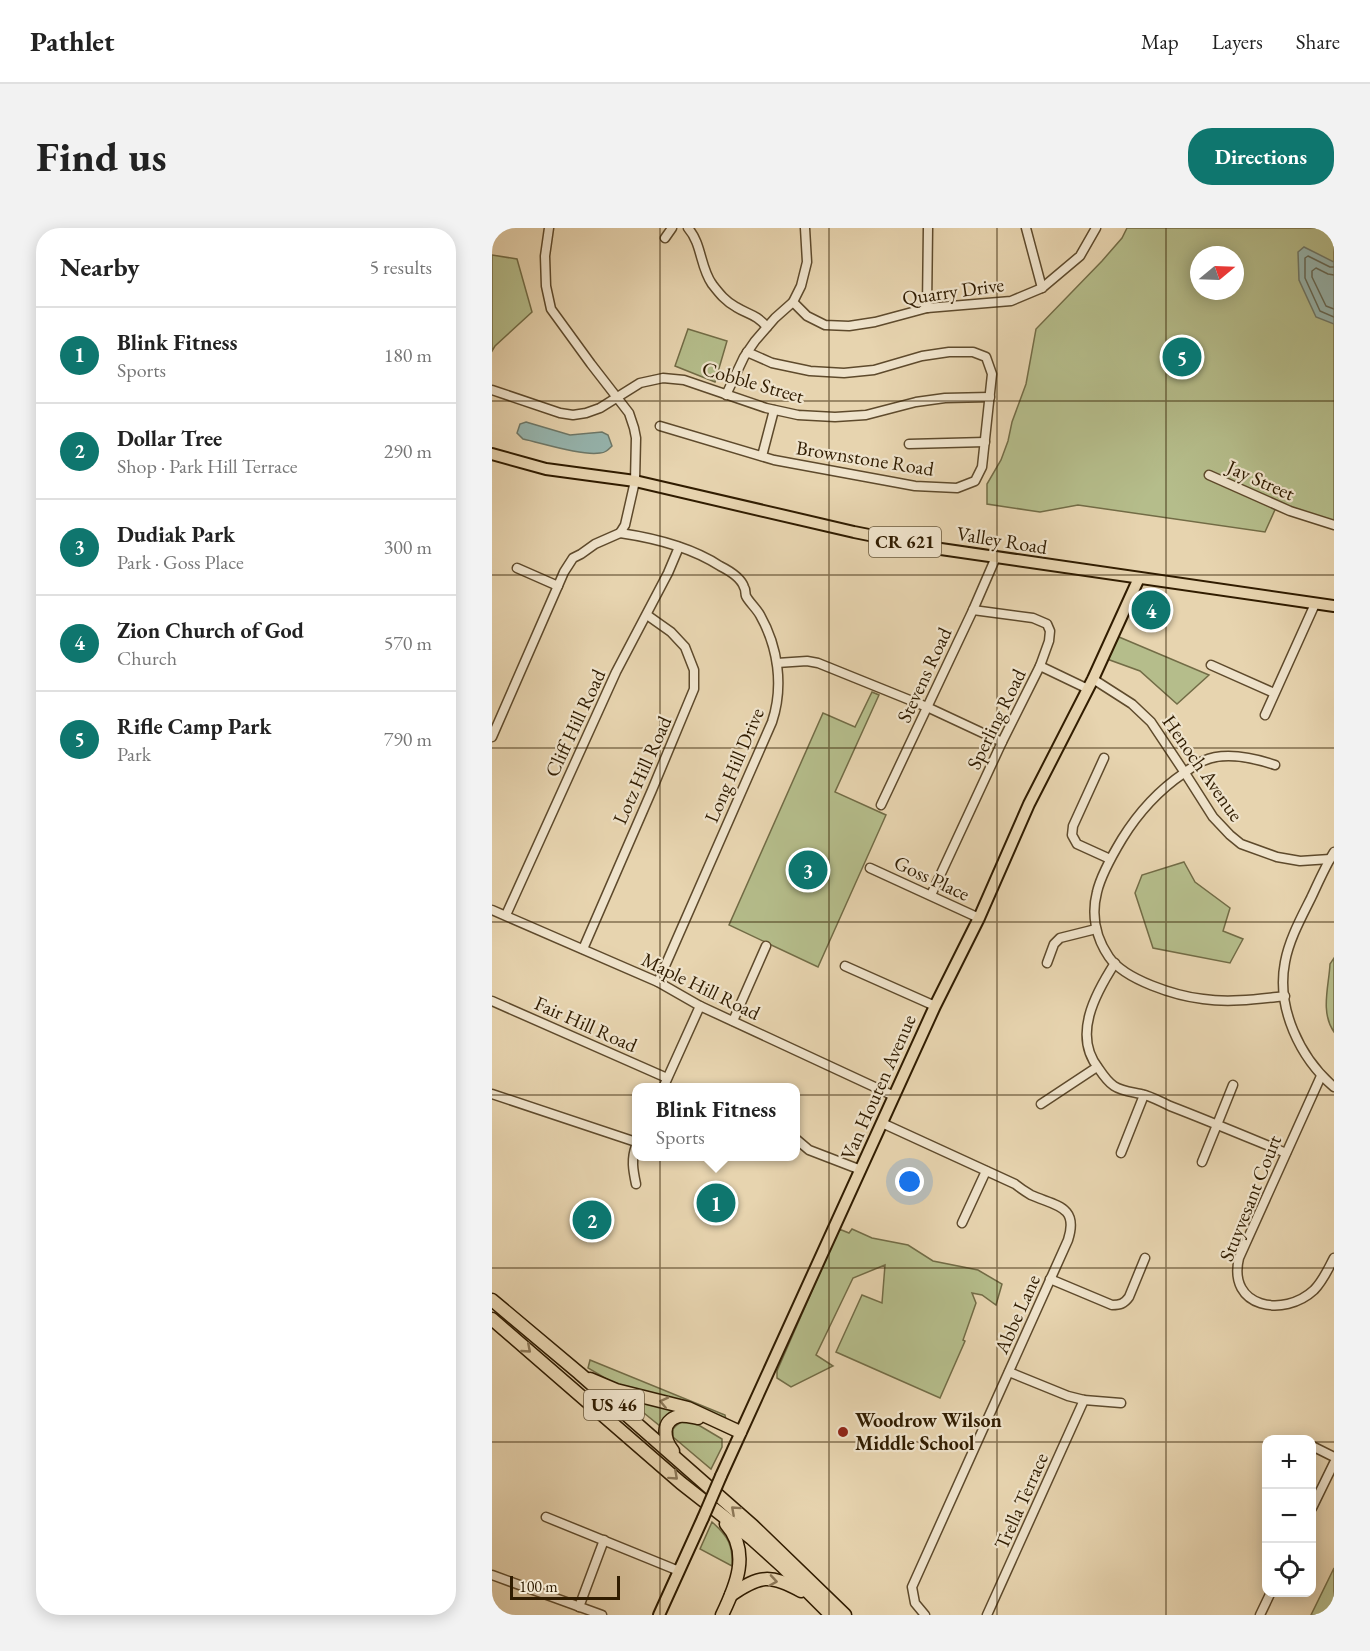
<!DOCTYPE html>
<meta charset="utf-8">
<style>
:root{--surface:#fff;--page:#f2f2f2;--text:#222;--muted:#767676;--line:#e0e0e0;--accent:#0f766e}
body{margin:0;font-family:"EB Garamond",serif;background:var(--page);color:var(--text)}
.controls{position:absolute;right:18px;bottom:18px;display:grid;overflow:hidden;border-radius:12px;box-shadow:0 3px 15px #0003}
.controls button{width:54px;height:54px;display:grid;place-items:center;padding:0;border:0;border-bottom:2px solid var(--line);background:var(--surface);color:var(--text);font:30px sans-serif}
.compass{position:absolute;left:698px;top:18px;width:54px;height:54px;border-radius:50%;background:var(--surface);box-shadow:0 3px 15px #0003;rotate:71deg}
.scale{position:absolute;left:18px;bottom:15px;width:110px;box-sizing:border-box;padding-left:6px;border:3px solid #301c00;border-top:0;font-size:16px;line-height:21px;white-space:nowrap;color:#301c00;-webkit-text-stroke:4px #efe3cb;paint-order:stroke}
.you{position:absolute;left:418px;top:954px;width:21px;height:21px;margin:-15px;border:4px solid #fff;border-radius:50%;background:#1a73e8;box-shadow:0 0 0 9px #1a73e833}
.badge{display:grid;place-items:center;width:39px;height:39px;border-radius:50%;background:var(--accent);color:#fff;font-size:20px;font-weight:700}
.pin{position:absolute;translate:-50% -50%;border:3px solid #fff;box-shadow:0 2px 6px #0006}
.popup{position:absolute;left:140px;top:855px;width:168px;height:78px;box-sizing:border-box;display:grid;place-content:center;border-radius:12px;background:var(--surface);filter:drop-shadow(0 2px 4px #0005);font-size:20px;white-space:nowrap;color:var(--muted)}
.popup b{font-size:22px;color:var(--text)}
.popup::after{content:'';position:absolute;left:50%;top:100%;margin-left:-12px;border:12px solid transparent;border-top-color:var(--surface)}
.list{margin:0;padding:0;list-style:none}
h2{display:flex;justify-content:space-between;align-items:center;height:78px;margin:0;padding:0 24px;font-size:26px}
h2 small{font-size:20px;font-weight:400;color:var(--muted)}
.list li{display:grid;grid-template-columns:39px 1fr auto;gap:18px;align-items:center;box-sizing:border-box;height:96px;padding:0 24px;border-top:2px solid var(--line)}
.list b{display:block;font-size:22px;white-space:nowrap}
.list p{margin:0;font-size:20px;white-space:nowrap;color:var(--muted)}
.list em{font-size:20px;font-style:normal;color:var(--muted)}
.icon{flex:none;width:33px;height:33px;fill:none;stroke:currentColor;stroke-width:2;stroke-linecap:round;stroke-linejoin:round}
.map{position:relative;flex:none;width:842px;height:1387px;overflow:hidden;border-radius:24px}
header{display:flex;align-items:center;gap:36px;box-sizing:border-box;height:84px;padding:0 30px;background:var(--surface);border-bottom:2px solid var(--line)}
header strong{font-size:28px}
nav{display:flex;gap:33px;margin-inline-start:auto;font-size:21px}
.intro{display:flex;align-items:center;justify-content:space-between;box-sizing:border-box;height:144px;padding:0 36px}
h1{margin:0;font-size:42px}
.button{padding:15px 27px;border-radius:24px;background:var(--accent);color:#fff;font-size:21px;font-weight:700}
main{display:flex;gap:36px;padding:0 36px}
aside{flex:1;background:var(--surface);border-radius:24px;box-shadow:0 3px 15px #0003}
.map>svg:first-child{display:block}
.green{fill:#b5bd8b;stroke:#726c46;stroke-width:1.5;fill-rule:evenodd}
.water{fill:#97b7b1;stroke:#6e796a;stroke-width:1.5}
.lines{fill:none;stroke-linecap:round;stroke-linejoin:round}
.shore{stroke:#646a58;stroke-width:1.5}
.minor-casing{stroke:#5e4a2c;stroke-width:11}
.major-casing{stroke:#301c00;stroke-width:14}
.highway-casing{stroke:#301c00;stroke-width:15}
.minor{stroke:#efe3cb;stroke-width:8}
.major{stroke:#e7d4af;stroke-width:10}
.highway{stroke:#e7d4af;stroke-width:12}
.major-bridge-casing{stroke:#301c00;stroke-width:14;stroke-linecap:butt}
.major-bridge{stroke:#e7d4af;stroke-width:10}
.oneway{stroke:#8c7858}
.grid{fill:none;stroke:#301c00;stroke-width:1.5;stroke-opacity:0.55}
.poi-dot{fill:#8f2418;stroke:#efe3cb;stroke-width:2}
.labels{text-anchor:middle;stroke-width:4.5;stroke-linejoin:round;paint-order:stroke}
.shield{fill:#efe3cb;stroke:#69583d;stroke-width:1.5}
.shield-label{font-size:18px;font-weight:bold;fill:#301c00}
.street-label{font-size:20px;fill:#301c00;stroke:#efe3cb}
.poi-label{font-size:20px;font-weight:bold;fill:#301c00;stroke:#efe3cb;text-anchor:start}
</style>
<header>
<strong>Pathlet</strong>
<nav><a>Map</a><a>Layers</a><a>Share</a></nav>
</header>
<div class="intro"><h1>Find us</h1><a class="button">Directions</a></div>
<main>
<aside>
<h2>Nearby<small>5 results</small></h2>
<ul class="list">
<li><span class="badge">1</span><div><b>Blink Fitness</b><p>Sports</p></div><em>180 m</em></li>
<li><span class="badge">2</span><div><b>Dollar Tree</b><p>Shop · Park Hill Terrace</p></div><em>290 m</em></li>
<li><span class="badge">3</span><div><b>Dudiak Park</b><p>Park · Goss Place</p></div><em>300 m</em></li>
<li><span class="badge">4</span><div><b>Zion Church of God</b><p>Church</p></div><em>570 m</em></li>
<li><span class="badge">5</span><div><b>Rifle Camp Park</b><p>Park</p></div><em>790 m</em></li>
</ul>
</aside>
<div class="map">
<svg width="842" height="1387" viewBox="0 0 842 1387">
<rect width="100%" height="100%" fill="#e7d4af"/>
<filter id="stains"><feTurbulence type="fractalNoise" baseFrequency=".00333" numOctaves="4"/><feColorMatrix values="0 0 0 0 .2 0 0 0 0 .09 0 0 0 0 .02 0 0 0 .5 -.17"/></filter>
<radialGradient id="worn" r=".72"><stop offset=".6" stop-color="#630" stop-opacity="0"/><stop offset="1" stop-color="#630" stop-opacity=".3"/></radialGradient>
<g class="green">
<path d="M635,0H842V294L786,275L773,304L586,277L548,284L495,276V256L509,232L516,213L520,194L534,156L544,101L610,33L630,10ZM707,27H743V63H707Z"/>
<polygon points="0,27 25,31 40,84 3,118 0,123"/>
<polygon points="196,101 235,113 223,154 183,138"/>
<polygon points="627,409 717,447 685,476 648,443 615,431"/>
<polygon points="380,464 387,467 343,564 394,587 326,739 237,697 331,485 363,499"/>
<polygon points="692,634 703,654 738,680 731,703 751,711 738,735 661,720 643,665 650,647"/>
<path d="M842,730V804C828,784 837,758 838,736Z"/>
<polygon points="347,1001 357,1005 360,1001 380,1010 416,1017 441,1033 486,1042 510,1056 504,1077 490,1067 480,1065 484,1075 471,1112 473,1113 448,1170 344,1124 370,1067 390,1075 393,1037 361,1050 324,1127 341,1138 299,1159 285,1150 285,1143"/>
<polygon points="98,1132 233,1187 234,1192 128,1159 96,1140"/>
<polygon points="131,1168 185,1182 168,1198"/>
<path d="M198,1192L230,1211V1219L219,1241L181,1209V1201C186,1195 190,1193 198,1192Z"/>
<path d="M220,1294C236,1308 241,1317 240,1338L208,1321Z"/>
<polygon points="842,1340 842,1387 819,1387"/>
</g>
<g class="water">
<polygon points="812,19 842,34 842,96 824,89 807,52 806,24"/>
<path d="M34,194L78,207L110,204L116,207L120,218C116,222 113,225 108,225C90,228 50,215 31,211L25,205L28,196Z"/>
</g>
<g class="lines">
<g class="shore">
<polyline points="842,39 838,39 816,28 813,30 813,50 828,83 842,89"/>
<polyline points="842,47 836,46 824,40 820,43 820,49 834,78 842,81"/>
</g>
<g class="minor-casing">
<g id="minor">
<path d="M196,0C210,16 208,39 220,56C227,65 233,73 244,79C257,87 264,86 275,99"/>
<polyline points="534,0 550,60"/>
<polyline points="173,10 180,0"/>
<polyline points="301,74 315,88 333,97 357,98 383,94 435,80 519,73 550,60 588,28 604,0"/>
<polyline points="435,80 436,0"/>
<polyline points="0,162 68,185 81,187 94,185 108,180 148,155 171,150 192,152 274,180 306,187 343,189 374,187 424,174 453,170 498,169"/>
<polyline points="234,167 252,129 263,113 283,90 301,74 309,58 315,34 313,0"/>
<polyline points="168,198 282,232 423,258 465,260 483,253 490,239 500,146 494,129 481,124 457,124 430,128 382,142 352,145 318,143 280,135 255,124"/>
<polyline points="417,216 493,214"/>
<polyline points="270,228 282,182"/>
<polyline points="717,247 798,283 842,297"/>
<path d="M128,305C162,310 199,319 228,338C236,342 249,350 252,359C254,362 253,365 254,368C257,374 264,380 268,387C286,419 292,458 280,494L166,754"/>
<polyline points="25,340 66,358"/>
<polyline points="285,435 315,433 326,435 435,479 510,514"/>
<polyline points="719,437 782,465"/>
<polyline points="548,438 596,461"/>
<polyline points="601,451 640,476 659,494 693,545 721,589 738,607 749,616 785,629 808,633 838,631"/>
<polyline points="773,487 823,376"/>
<polyline points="0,509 72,344 81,330 89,326 103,316 128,305 133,297 143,253 144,210 142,200 137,185 99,136 59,81 54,58 53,28 57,0"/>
<polyline points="612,530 581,598 580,607 585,616 618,631"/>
<path d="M783,537C762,530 733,523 711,533C705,535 698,541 692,545C667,562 646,585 630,611C621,626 609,647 605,664C599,687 604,710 617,729C633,752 684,768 711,771C738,775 766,771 793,768"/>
<polyline points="389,577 481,382 504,329"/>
<path d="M842,624C833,639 826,655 819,670C809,690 797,712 793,734C784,780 808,830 842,859"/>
<polyline points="378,640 487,690"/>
<polyline points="439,667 510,514 548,438 557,413 558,403 555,396 541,390 481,382"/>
<polyline points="0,682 166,754 208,778 402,868"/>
<polyline points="14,687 124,444 176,345 187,319"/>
<polyline points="91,721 160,562 202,461 202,442 193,419 179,404 155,387"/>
<polyline points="555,735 562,716 568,710 604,701"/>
<path d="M623,735C603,766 580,808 607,841C611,847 616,854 622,858C631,864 643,864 653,867C662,870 670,874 678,878C717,893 755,909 794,925"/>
<polyline points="353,738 443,778"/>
<polyline points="0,773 175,850"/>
<polyline points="241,793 274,718"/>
<path d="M829,848L747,1030C735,1080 792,1090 822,1062C831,1053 836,1041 842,1030"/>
<polyline points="171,860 208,778"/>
<polyline points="0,866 144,914"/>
<polyline points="549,876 605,839"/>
<path d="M390,895L523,956C528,960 534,964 539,967C564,978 587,978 576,1012L420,1359L423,1375L433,1387"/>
<polyline points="304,911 317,922 369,942"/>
<polyline points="629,925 652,867"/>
<polyline points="710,934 741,857"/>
<path d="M144,956C141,942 139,931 144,918"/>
<polyline points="470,995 494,943"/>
<path d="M558,1051L620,1077C628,1077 632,1076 637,1069L653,1030"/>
<polyline points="517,1144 576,1168 592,1172 629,1175"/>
<polyline points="820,1218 842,1229"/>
<polyline points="820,1280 842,1235"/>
<polyline points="54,1289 187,1343"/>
<polyline points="0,1347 110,1387"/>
<polyline points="87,1379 112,1312"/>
<polyline points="495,1387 592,1172"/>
<polyline points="768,1387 779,1364"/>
</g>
</g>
<g class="major-casing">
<g id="major">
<polyline points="0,226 54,241 143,253 362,304 442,320 842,378"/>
<polyline points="229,1248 443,778 487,690 537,576 601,451 647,350"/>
<polyline points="167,1387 211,1290"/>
</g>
</g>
<g class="highway-casing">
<g id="highway">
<polyline points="0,1072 87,1145 261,1298 353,1387"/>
<polyline points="0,1091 189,1255 259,1310 290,1338 339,1387"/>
<polyline points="98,1151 124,1162 196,1180 248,1204"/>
<path d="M181,1223C172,1212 168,1193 187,1188C193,1187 200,1189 206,1190"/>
<path d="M239,1367C268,1347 278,1346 309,1363"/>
<path d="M230,1387C244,1358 259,1324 234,1296"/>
</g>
</g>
<use href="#minor" class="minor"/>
<use href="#major" class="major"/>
<use href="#highway" class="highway"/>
<g class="major-bridge-casing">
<polyline id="major-bridge" points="211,1290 229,1248"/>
</g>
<use href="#major-bridge" class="major-bridge"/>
</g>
<defs><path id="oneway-chevron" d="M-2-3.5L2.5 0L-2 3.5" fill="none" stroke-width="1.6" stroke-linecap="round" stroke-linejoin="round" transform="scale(1.5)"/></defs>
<g class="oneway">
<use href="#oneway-chevron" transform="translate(35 1121) rotate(41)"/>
<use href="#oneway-chevron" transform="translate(172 1174) rotate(-167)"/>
<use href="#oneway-chevron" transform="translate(182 1248) rotate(42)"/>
<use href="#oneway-chevron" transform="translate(243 1282) rotate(-138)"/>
<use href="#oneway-chevron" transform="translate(281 1353) rotate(9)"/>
</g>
<path class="grid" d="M168,0V1387M337,0V1387M505,0V1387M674,0V1387M0,173H842M0,347H842M0,520H842M0,694H842M0,867H842M0,1040H842M0,1214H774M820,1214H842"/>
<circle class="poi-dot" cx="351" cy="1204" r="6"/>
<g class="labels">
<g class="shield">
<rect x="377" y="299" width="72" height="30" rx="4.5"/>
<rect x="92" y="1162" width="60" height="30" rx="4.5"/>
</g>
<g class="shield-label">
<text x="413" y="320">CR 621</text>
<text x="122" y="1183">US 46</text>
</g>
<g class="street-label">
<text transform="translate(461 63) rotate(-8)" y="7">Quarry Drive</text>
<text transform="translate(261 154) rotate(16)" y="7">Cobble Street</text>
<text transform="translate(373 230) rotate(9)" y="7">Brownstone Road</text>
<text transform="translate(769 252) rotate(24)" y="7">Jay Street</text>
<text transform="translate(510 312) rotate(9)" y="7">Valley Road</text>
<text transform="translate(432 447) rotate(-65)" y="7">Stevens Road</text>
<text transform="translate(504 491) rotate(-64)" y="7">Sperling Road</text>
<text transform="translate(83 495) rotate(-65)" y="7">Cliff Hill Road</text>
<text transform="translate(242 537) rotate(-67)" y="7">Long Hill Drive</text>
<text transform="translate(711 540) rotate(55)" y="7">Henoch Avenue</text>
<text transform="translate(150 542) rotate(-66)" y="7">Lotz Hill Road</text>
<text transform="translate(440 650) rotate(25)" y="7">Goss Place</text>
<text transform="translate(209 758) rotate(26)" y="7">Maple Hill Road</text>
<text transform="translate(94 796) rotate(24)" y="7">Fair Hill Road</text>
<text transform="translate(386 859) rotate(-66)" y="7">Van Houten Avenue</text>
<text transform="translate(758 970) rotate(-68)" y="7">Stuyvesant Court</text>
<text transform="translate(525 1086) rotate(-66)" y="7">Abbe Lane</text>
<text transform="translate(529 1273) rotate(-66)" y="7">Trella Terrace</text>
</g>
<g class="poi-label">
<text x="363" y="1199">Woodrow Wilson<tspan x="363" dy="23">Middle School</tspan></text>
</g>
</g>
<rect width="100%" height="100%" filter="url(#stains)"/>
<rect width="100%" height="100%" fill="url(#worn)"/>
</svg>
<div class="controls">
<button>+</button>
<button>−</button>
<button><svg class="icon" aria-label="locate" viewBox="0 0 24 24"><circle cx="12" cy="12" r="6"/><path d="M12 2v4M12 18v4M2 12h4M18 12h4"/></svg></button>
</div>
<svg class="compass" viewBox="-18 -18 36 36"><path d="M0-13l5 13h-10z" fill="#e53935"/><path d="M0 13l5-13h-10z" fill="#767676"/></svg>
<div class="scale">100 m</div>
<div class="you"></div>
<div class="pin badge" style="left:224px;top:975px">1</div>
<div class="popup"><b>Blink Fitness</b>Sports</div>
<div class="pin badge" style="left:100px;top:992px">2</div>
<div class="pin badge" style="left:316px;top:642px">3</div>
<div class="pin badge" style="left:659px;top:382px">4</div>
<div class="pin badge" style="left:690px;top:129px">5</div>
</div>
</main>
